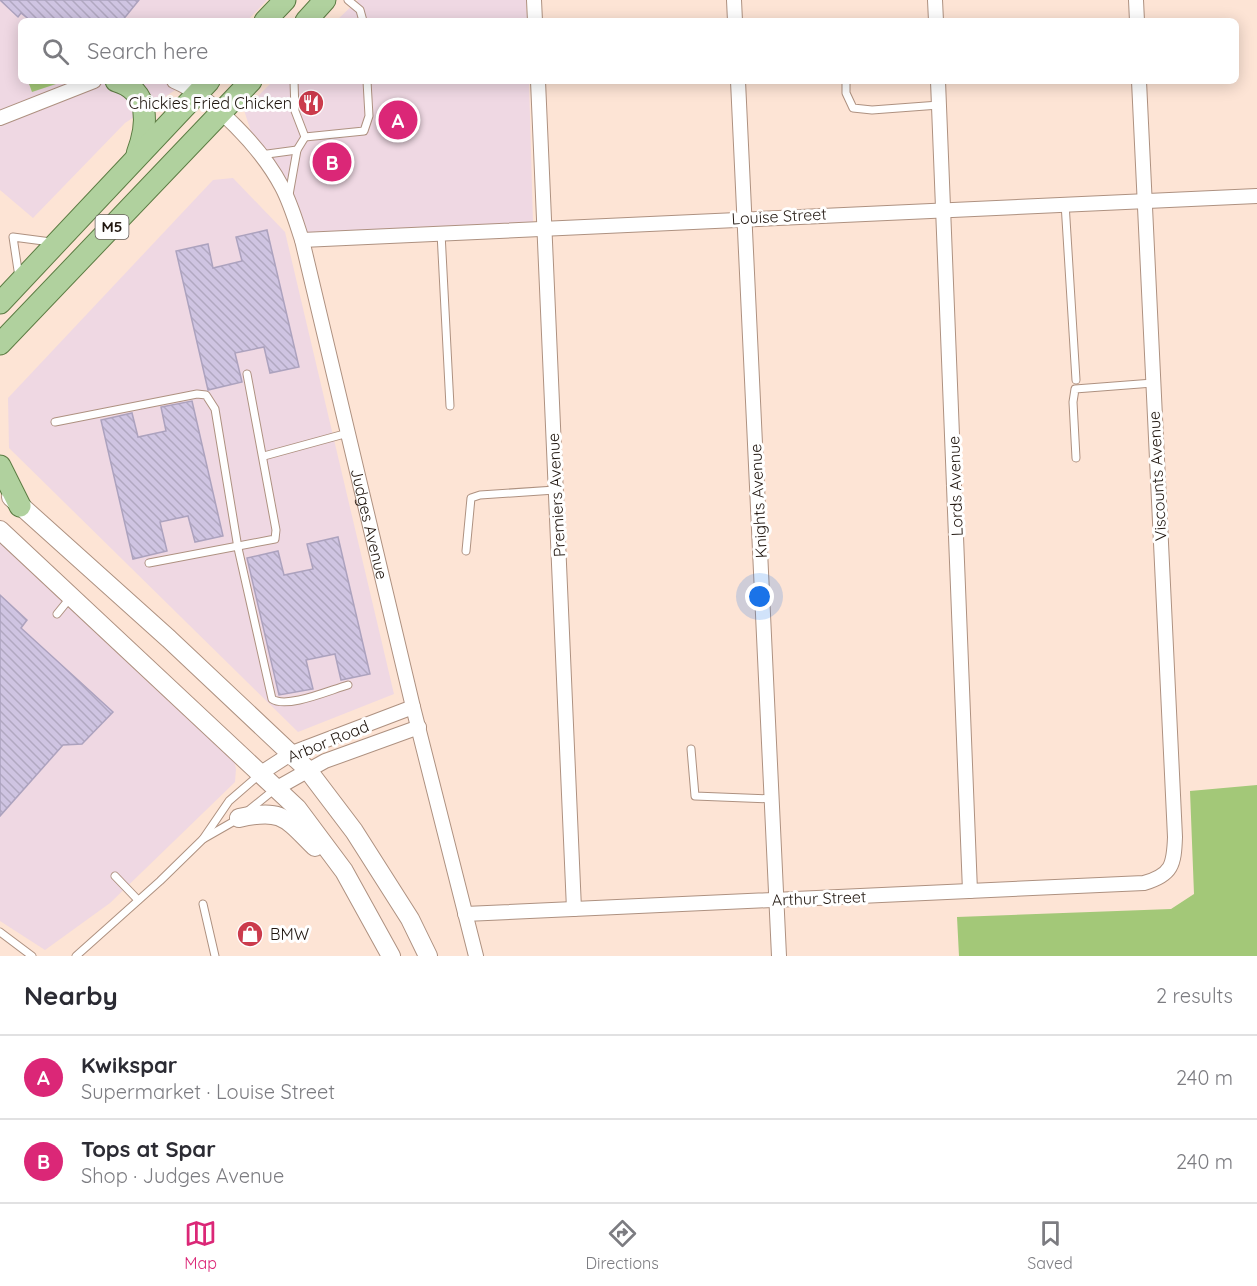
<!DOCTYPE html>
<meta charset="utf-8">
<style>
:root{--surface:#fff;--page:#f7f7f7;--text:#2b2b33;--muted:#7c7c81;--line:#e1e1e2;--accent:#db2777}
body{margin:0;font-family:Quicksand,sans-serif;background:var(--page);color:var(--text)}
.you{position:absolute;left:760px;top:597px;width:21px;height:21px;margin:-15px;border:4px solid #fff;border-radius:50%;background:#1a73e8;box-shadow:0 0 0 9px #1a73e833}
.badge{display:grid;place-items:center;width:39px;height:39px;border-radius:50%;background:var(--accent);color:#fff;font-size:20px;font-weight:700}
.pin{position:absolute;translate:-50% -50%;border:3px solid #fff;box-shadow:0 2px 6px #0006}
.list{margin:0;padding:0;list-style:none}
h2{display:flex;justify-content:space-between;align-items:center;height:78px;margin:0;padding:0 24px;font-size:26px}
h2 small{font-size:20px;font-weight:400;color:var(--muted)}
.list li{display:grid;grid-template-columns:39px 1fr auto;gap:18px;align-items:center;box-sizing:border-box;height:84px;padding:0 24px;border-top:2px solid var(--line)}
.list b{display:block;font-size:22px;white-space:nowrap}
.list p{margin:0;font-size:20px;white-space:nowrap;color:var(--muted)}
.list em{font-size:20px;font-style:normal;color:var(--muted)}
.icon{flex:none;width:33px;height:33px;fill:none;stroke:currentColor;stroke-width:2;stroke-linecap:round;stroke-linejoin:round}
.map{position:relative;flex:none;width:1257px;height:956px;overflow:hidden}
.search{position:absolute;background:var(--surface);box-shadow:0 3px 15px #0003;left:18px;right:18px;top:18px;height:66px;display:flex;align-items:center;gap:15px;box-sizing:border-box;padding:0 21px;border-radius:9px;color:var(--muted);font-size:22px}
.sheet{height:246px;background:var(--surface)}
nav{display:flex;justify-content:space-around;align-items:center;box-sizing:border-box;height:84px;border-top:2px solid var(--line);background:var(--surface);font-size:16px;color:var(--muted)}
nav a{display:grid;justify-items:center;gap:3px}
nav .on{color:var(--accent)}
.map>svg:first-child{display:block}
.commercial{fill:#efd8e3}
.grass{fill:#a3c878}
.park{fill:url(#park-tufts)}
.building{fill:url(#building-back-hatch);stroke:#aca2be;stroke-width:1.5}
.lines{fill:none;stroke-linecap:round;stroke-linejoin:round}
.service-casing{stroke:#ae9180;stroke-width:9}
.minor-casing{stroke:#ae9180;stroke-width:16}
.secondary-casing{stroke:#ae9180;stroke-width:20}
.primary-casing{stroke:#5c7c43;stroke-width:23}
.service{stroke:#fff;stroke-width:7}
.minor{stroke:#fff;stroke-width:14}
.secondary{stroke:#fff;stroke-width:18}
.primary{stroke:#b0d19e;stroke-width:21}
.labels{text-anchor:middle;stroke-width:6;stroke-linejoin:round;paint-order:stroke}
.shield{fill:#fff;stroke:#645d58;stroke-width:1.5}
.shield-label{font-size:15px;font-weight:bold;fill:#211710}
.poi-label{font-size:16px;fill:#211710;stroke:#fff;text-anchor:end}
.street-label{font-size:16px;fill:#211710;stroke:#fff}
</style>
<div class="map">
<svg width="1257" height="956" viewBox="0 0 1257 956">
<defs>
<pattern id="park-tufts" width="24" height="20" patternUnits="userSpaceOnUse" patternTransform="scale(1.5)"><rect width="24" height="20" fill="#a3c878"/><path d="M3 7l-1-3M5 7V3M7 7l1-3M15 17l-1-3M17 17v-4M19 17l1-3" fill="none" stroke="#8cab67"/></pattern>
<pattern id="building-back-hatch" width="6" height="6" patternUnits="userSpaceOnUse" patternTransform="scale(1.5)"><rect width="6" height="6" fill="#cfc4e2"/><path d="M-1 5l2 2M0 0l6 6M5-1l2 2" fill="none" stroke="#b1a8c1"/></pattern>
</defs>
<rect width="100%" height="100%" fill="#fde4d5"/>
<g class="commercial">
<polygon points="0,0 267,0 247,21 21,21 21,81 189,81 125,123 33,218 0,190"/>
<polygon points="358,0 526,0 527,21 336,21"/>
<polygon points="273,81 529,81 533,223 304,238 278,166 253,138 244,110"/>
<polygon points="233,178 285,232 394,694 298,732 9,448 8,398 213,180"/>
<polygon points="0,539 234,760 236,769 235,782 110,903 45,950 0,921"/>
</g>
<polygon class="grass" points="1257,785 1257,956 959,956 957,917 1171,909 1194,894 1190,791"/>
<polygon class="park" points="28,81 61,81 62,82 32,92"/>
<g class="building">
<polygon points="0,0 139,0 122,21 31,21 21,13 18,17"/>
<polygon points="267,230 299,367 270,373 264,347 235,353 242,382 208,390 176,251 208,244 213,268 242,261 236,237"/>
<polygon points="192,401 223,536 195,542 188,516 160,522 167,551 133,559 101,420 132,413 138,437 166,431 161,407"/>
<polygon points="338,537 370,674 341,680 335,654 306,660 313,689 279,695 247,558 278,551 284,575 313,569 307,544"/>
<polygon points="0,595 27,620 21,628 113,712 82,744 63,745 0,816"/>
</g>
<g class="lines">
<g class="service-casing">
<g id="service">
<polyline points="348,0 360,10 363,21"/>
<polyline points="294,81 295,111 305,137"/>
<polyline points="846,81 846,93 853,108 872,110 939,105"/>
<polyline points="305,137 364,131 369,116 367,81"/>
<polyline points="260,155 297,150"/>
<polyline points="289,195 297,150 305,137"/>
<polyline points="1065,203 1076,380"/>
<polyline points="441,233 450,406"/>
<polyline points="19,277 13,237 51,242"/>
<path d="M55,422L197,394L206,395L215,409L238,548L272,699C287,709 330,690 348,685"/>
<polyline points="264,456 348,433"/>
<polyline points="1076,458 1073,402 1075,389 1153,383"/>
<polyline points="466,551 471,498 480,495 555,490"/>
<polyline points="149,563 275,539 276,530 247,374"/>
<polyline points="57,614 70,598"/>
<polyline points="691,749 695,796 772,799"/>
<polyline points="249,810 275,789"/>
<polyline points="203,839 238,819"/>
<polyline points="115,876 138,900"/>
<polyline points="203,904 215,956"/>
<polyline points="0,932 32,956"/>
<polyline points="76,956 160,881 203,839 229,801 259,775"/>
</g>
</g>
<g class="minor-casing">
<g id="minor">
<polyline points="534,0 535,21"/>
<polyline points="734,0 735,21"/>
<polyline points="935,0 936,21"/>
<polyline points="1136,0 1137,21"/>
<path id="s1" d="M174,81C214,98 262,149 282,187C291,204 296,222 302,240L413,707L476,956"/>
<polyline points="538,81 574,909"/>
<polyline points="738,81 779,956"/>
<polyline points="938,81 970,891"/>
<polyline points="0,118 94,81"/>
<polyline points="302,240 1257,196"/>
<polyline points="261,773 292,753 413,707"/>
<polyline points="277,788 325,761 419,727"/>
<path d="M465,914L1144,883C1172,875 1174,865 1175,837L1139,81"/>
</g>
</g>
<g class="secondary-casing">
<g id="secondary">
<polyline points="11,497 169,639 307,769 354,831 410,919 428,956"/>
<polyline points="0,530 297,808 344,871 391,956"/>
<path d="M239,818C282,808 286,818 315,847"/>
</g>
</g>
<g class="primary-casing">
<g id="primary">
<polyline points="265,21 285,0"/>
<polyline points="306,21 325,0"/>
<path d="M116,81C151,91 148,125 137,154"/>
<polyline points="0,303 209,81"/>
<polyline points="0,344 251,81"/>
<polyline points="0,466 20,506"/>
</g>
</g>
<use href="#service" class="service"/>
<use href="#minor" class="minor"/>
<use href="#secondary" class="secondary"/>
<use href="#primary" class="primary"/>
</g>
<defs>
<g id="restaurant-disc" transform="scale(1.35)"><circle r="9.5" fill="#cb3b4c" stroke="#fff"/><path d="M-5-6h1v4h1v-4h1v4h1v-4h1v5L-1.5 .5V6h-2V.5L-5-1ZM5-6V6H3V1.5H1.5Q1.5-4 5-6Z" fill="#fff"/></g>
<g id="shop-disc" transform="scale(1.35)"><circle r="9.5" fill="#cb3b4c" stroke="#fff"/><path d="M-5-2.5h2.3a2.7 3.5 0 0 1 5.4 0H5L5.5 6h-11ZM-1.5-2.5h3a1.5 2.3 0 0 0-3 0Z" fill="#fff"/></g>
</defs>
<g fill-rule="evenodd">
<use href="#restaurant-disc" x="311" y="103"/>
<use href="#shop-disc" x="250" y="934"/>
</g>
<g class="labels">
<rect class="shield" x="95.5" y="215" width="33" height="24" rx="4.5"/>
<g class="shield-label">
<text x="112" y="232">M5</text>
</g>
<g class="poi-label">
<text x="292" y="109">Chickies Fried Chicken</text>
<text x="270" y="940" text-anchor="start">BMW</text>
</g>
<g class="street-label">
<text transform="translate(779 216) rotate(-3)" y="6">Louise Street</text>
<text transform="translate(1157 476) rotate(-93)" y="6">Viscounts Avenue</text>
<text transform="translate(955 486) rotate(-92)" y="6">Lords Avenue</text>
<text transform="translate(556 495) rotate(-93)" y="6">Premiers Avenue</text>
<text transform="translate(758 501) rotate(-93)" y="6">Knights Avenue</text>
<text dy="6" stroke="none"><textPath href="#s1" startOffset="502">Judges Avenue</textPath></text>
<text transform="translate(328 741) rotate(-22)" y="6">Arbor Road</text>
<text transform="translate(819 898) rotate(-2)" y="6">Arthur Street</text>
</g>
</g>
</svg>
<div class="you"></div>
<div class="pin badge" style="left:398px;top:120px">A</div>
<div class="pin badge" style="left:332px;top:162px">B</div>
<div class="search"><svg class="icon" aria-label="search" viewBox="0 0 24 24"><circle cx="10" cy="10" r="6"/><path d="M15 15l6 6"/></svg>Search here</div>
</div>
<section class="sheet">
<h2>Nearby<small>2 results</small></h2>
<ul class="list">
<li><span class="badge">A</span><div><b>Kwikspar</b><p>Supermarket · Louise Street</p></div><em>240 m</em></li>
<li><span class="badge">B</span><div><b>Tops at Spar</b><p>Shop · Judges Avenue</p></div><em>240 m</em></li>
</ul>
</section>
<nav>
<a class="on"><svg class="icon" aria-label="map" viewBox="0 0 24 24"><path d="M3 6l6-2 6 2 6-2v14l-6 2-6-2-6 2zM9 4v14M15 6v14"/></svg>Map</a>
<a><svg class="icon" aria-label="directions" viewBox="0 0 24 24"><path d="M12 3l9 9-9 9-9-9zM9 14v-3h6M13 9l2 2-2 2"/></svg>Directions</a>
<a><svg class="icon" aria-label="saved" viewBox="0 0 24 24"><path d="M7 4h10v16l-5-4-5 4z"/></svg>Saved</a>
</nav>
